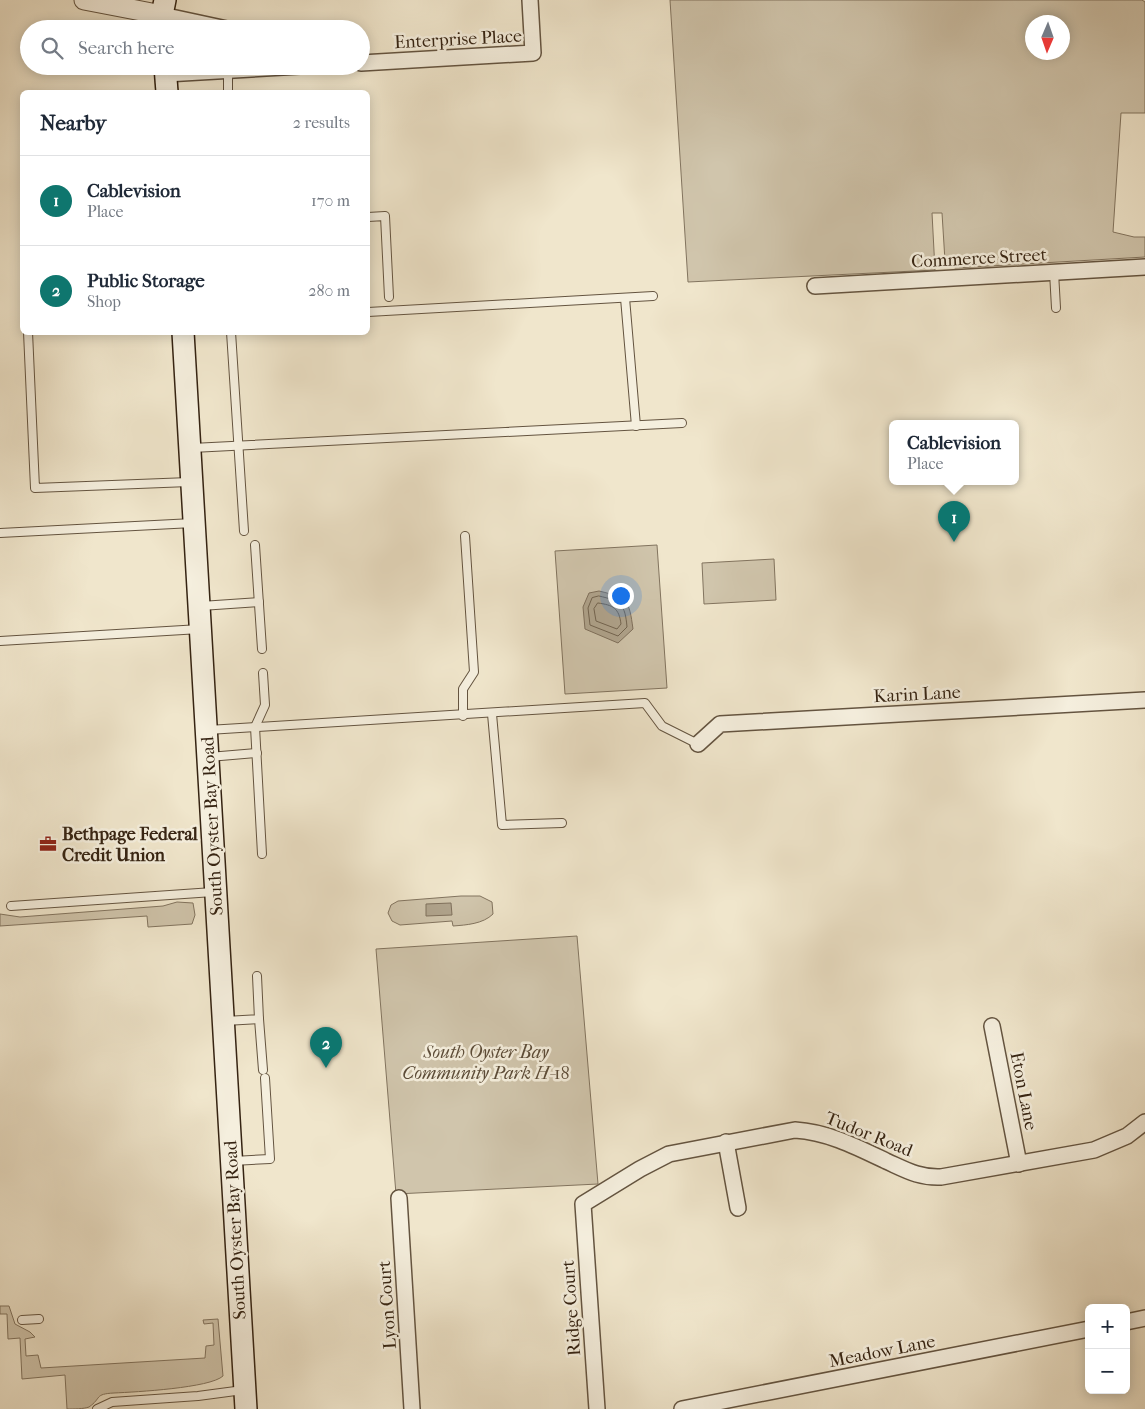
<!DOCTYPE html>
<meta charset="utf-8">
<style>
:root{--surface:#fff;--page:#f6f6f7;--text:#1f2937;--muted:#747a83;--line:#e0e1e3;--accent:#0f766e}
body{margin:0;font-family:"IM FELL French Canon",serif;background:var(--page);color:var(--text)}
.controls{position:absolute;right:15px;bottom:15px;display:grid;overflow:hidden;border-radius:8px;box-shadow:0 2px 12px #0003}
.controls button{width:45px;height:45px;display:grid;place-items:center;padding:0;border:0;border-bottom:1px solid var(--line);background:var(--surface);color:var(--text);font:25px sans-serif}
.compass{position:absolute;left:1025px;top:15px;width:45px;height:45px;border-radius:50%;background:var(--surface);box-shadow:0 2px 12px #0003;rotate:182deg}
.you{position:absolute;left:620px;top:595px;width:18px;height:18px;margin:-12px;border:4px solid #fff;border-radius:50%;background:#1a73e8;box-shadow:0 0 0 8px #1a73e833}
.badge{display:grid;place-items:center;width:32px;height:32px;border-radius:50%;background:var(--accent);color:#fff;font-size:16px;font-weight:700}
.pin{position:absolute;translate:-50% -41px;filter:drop-shadow(0 1px 2px #0008)}
.pin::after{content:'';position:absolute;top:26px;width:18px;height:15px;background:inherit;clip-path:polygon(0 0,100% 0,50% 100%)}
.popup{position:absolute;left:889px;top:420px;width:130px;height:65px;box-sizing:border-box;display:grid;place-content:center;border-radius:8px;background:var(--surface);filter:drop-shadow(0 1px 4px #0005);font-size:16px;white-space:nowrap;color:var(--muted)}
.popup b{font-size:19px;color:var(--text)}
.popup::after{content:'';position:absolute;left:50%;top:100%;margin-left:-10px;border:10px solid transparent;border-top-color:var(--surface)}
.list{margin:0;padding:0;list-style:none}
h2{display:flex;justify-content:space-between;align-items:center;height:65px;margin:0;padding:0 20px;font-size:21px}
h2 small{font-size:16px;font-weight:400;color:var(--muted)}
.list li{display:grid;grid-template-columns:32px 1fr auto;gap:15px;align-items:center;box-sizing:border-box;height:90px;padding:0 20px;border-top:1px solid var(--line)}
.list b{display:block;font-size:19px;white-space:nowrap}
.list p{margin:0;font-size:16px;white-space:nowrap;color:var(--muted)}
.list em{font-size:16px;font-style:normal;color:var(--muted)}
.icon{flex:none;width:28px;height:28px;fill:none;stroke:currentColor;stroke-width:2;stroke-linecap:round;stroke-linejoin:round}
.map{position:relative;flex:none;width:1145px;height:1409px;overflow:hidden}
.search{position:absolute;background:var(--surface);box-shadow:0 2px 12px #0003;left:20px;top:20px;width:350px;height:55px;display:flex;align-items:center;gap:12px;box-sizing:border-box;padding:0 18px;border-radius:28px;color:var(--muted);font-size:19px}
.panel{position:absolute;background:var(--surface);box-shadow:0 2px 12px #0003;left:20px;top:90px;width:350px;height:245px;border-radius:8px}
.map>svg:first-child{display:block}
.green{fill:#d0c5ac;stroke:#82745f;fill-rule:evenodd}
.water{fill:#b0a48d;stroke:#7f705c}
.lines{fill:none;stroke-linecap:round;stroke-linejoin:round}
.shore{stroke:#726450;stroke-width:1}
.service-casing{stroke:#645440;stroke-width:10}
.minor-casing{stroke:#645440;stroke-width:18}
.tertiary-casing{stroke:#645440;stroke-width:21}
.secondary-casing{stroke:#352312;stroke-width:24}
.service{stroke:#f5efde;stroke-width:8}
.minor{stroke:#f5efde;stroke-width:15}
.tertiary{stroke:#f5efde;stroke-width:19}
.secondary{stroke:#f5efde;stroke-width:21}
.labels{text-anchor:middle;stroke-width:5;stroke-linejoin:round;paint-order:stroke}
.street-label{font-size:18px;fill:#352312;stroke:#f5efde}
.poi-label{font-size:18px;font-weight:bold;fill:#352312;stroke:#f5efde;text-anchor:start}
.park-label{font-size:18px;font-style:italic;fill:#5c4c38;stroke:#f5efde}
</style>
<div class="map">
<svg width="1145" height="1409" viewBox="0 0 1145 1409">
<rect width="100%" height="100%" fill="#f0e6cc"/>
<filter id="stains"><feTurbulence type="fractalNoise" baseFrequency=".004" numOctaves="4"/><feColorMatrix values="0 0 0 0 .2 0 0 0 0 .09 0 0 0 0 .02 0 0 0 .5 -.17"/></filter>
<radialGradient id="worn" r=".72"><stop offset=".6" stop-color="#630" stop-opacity="0"/><stop offset="1" stop-color="#630" stop-opacity=".3"/></radialGradient>
<g class="green">
<path d="M670,0H1142L1145,2V113H1121L1113,232L1134,237H1145V257L955,268L945,261L942,213H932L935,270L688,282ZM1032,22H1062V52H1032Z"/>
<polygon points="657,545 667,688 565,694 555,551"/>
<polygon points="774,559 776,600 704,604 702,563"/>
<path d="M461,896H480L492,902L493,914C483,924 466,925 453,926L452,921L400,925L392,921L388,913L391,905L398,901Z"/>
<polygon points="177,902 193,903 195,915 192,924 148,927 147,916 0,926 0,914 20,917 163,906"/>
<polygon points="577,936 598,1184 396,1194 376,949"/>
<path d="M0,1306H9L15,1324L30,1332L35,1337L25,1339L26,1356L38,1355L41,1368L205,1358L206,1346L214,1345L213,1323L204,1324L203,1320L218,1319L223,1376C210,1388 136,1392 114,1393C94,1394 102,1398 89,1407C84,1409 73,1409 67,1409L65,1375L22,1379L20,1338L8,1339L7,1314H0Z"/>
</g>
<g class="water">
<path d="M599,591C628,598 629,600 633,629L618,643L585,629L583,607L589,593Z"/>
<polygon points="451,903 452,915 426,916 426,904"/>
</g>
<g class="lines">
<g class="shore">
<path d="M599,596C621,601 625,604 627,627L618,636L590,625L588,608L592,598Z"/>
<path d="M598,603C613,605 619,608 621,624L617,629L596,621L594,609Z"/>
</g>
<g class="service-casing">
<g id="service">
<polyline points="228,70 228,92"/>
<polyline points="368,217 385,216 389,297"/>
<polyline points="1054,272 1056,308"/>
<polyline points="625,298 636,426"/>
<polyline points="368,312 653,296"/>
<polyline points="28,332 35,488 189,482"/>
<polyline points="231,332 244,531"/>
<polyline points="192,448 682,423"/>
<polyline points="0,533 193,523"/>
<polyline points="255,545 262,649"/>
<polyline points="201,606 259,602"/>
<polyline points="0,641 200,629"/>
<polyline points="492,714 502,825 562,823"/>
<polyline points="463,716 463,689 474,672 465,536"/>
<polyline points="208,730 645,703 662,726 698,744"/>
<polyline points="209,757 257,753"/>
<polyline points="262,854 255,727 265,705 263,673"/>
<polyline points="11,906 213,892"/>
<polyline points="259,1019 263,1070"/>
<polyline points="225,1021 259,1019 257,976"/>
<polyline points="233,1161 270,1159 265,1078"/>
<polyline points="22,1320 39,1319"/>
<polyline points="97,1409 112,1402 198,1396 243,1390"/>
</g>
</g>
<g class="minor-casing">
<g id="minor">
<polyline points="161,6 162,15 227,29"/>
<polyline points="361,63 533,53 530,0"/>
<polyline points="166,74 300,66"/>
<polyline points="815,286 1145,267"/>
<polyline points="698,744 720,724 1145,700"/>
<polyline points="992,1026 1019,1164"/>
<polyline points="726,1142 738,1208"/>
<polyline points="399,1198 412,1409"/>
<polyline points="1126,1322 1145,1318"/>
<path d="M597,1409L583,1204L640,1169L669,1154L795,1130C828,1132 857,1147 886,1161C906,1170 919,1178 941,1177L1094,1150L1127,1136L1145,1122"/>
<polyline points="682,1409 1089,1329"/>
</g>
</g>
<g class="tertiary-casing">
<polyline id="tertiary" points="84,0 162,15"/>
</g>
<g class="secondary-casing">
<g id="secondary">
<polyline points="163,29 162,15 165,0"/>
<polyline points="165,66 167,92"/>
<polyline points="183,332 246,1409"/>
</g>
</g>
<use href="#service" class="service"/>
<use href="#minor" class="minor"/>
<use href="#tertiary" class="tertiary"/>
<use href="#secondary" class="secondary"/>
</g>
<defs>
<g id="office-bare" transform="scale(1.35)"><path d="M-6-3h4V-5.5h4V-3h4V5H-6ZM-1-4.5V-3h2v-1.5ZM-6 0V1H6V0Z" fill="#8f2418" stroke="#f5efde" stroke-width="2.5" paint-order="stroke"/></g>
</defs>
<g fill-rule="evenodd">
<use href="#office-bare" x="48" y="844"/>
</g>
<g class="labels">
<g class="street-label">
<text transform="translate(458 39) rotate(-3)" y="6">Enterprise Place</text>
<text transform="translate(979 258) rotate(-3)" y="6">Commerce Street</text>
<text transform="translate(917 694) rotate(-3)" y="6">Karin Lane</text>
<text transform="translate(212 826) rotate(-93)" y="6">South Oyster Bay Road</text>
<text transform="translate(1024 1091) rotate(79)" y="6">Eton Lane</text>
<text transform="translate(869 1134) rotate(22)" y="6">Tudor Road</text>
<text transform="translate(235 1230) rotate(-93)" y="6">South Oyster Bay Road</text>
<text transform="translate(387 1305) rotate(-94)" y="6">Lyon Court</text>
<text transform="translate(571 1308) rotate(-94)" y="6">Ridge Court</text>
<text transform="translate(882 1351) rotate(-11)" y="6">Meadow Lane</text>
</g>
<g class="poi-label">
<text x="62" y="840">Bethpage Federal<tspan x="62" dy="21">Credit Union</tspan></text>
</g>
<g class="park-label">
<text x="486" y="1058">South Oyster Bay<tspan x="486" dy="21">Community Park H-18</tspan></text>
</g>
</g>
<rect width="100%" height="100%" filter="url(#stains)"/>
<rect width="100%" height="100%" fill="url(#worn)"/>
</svg>
<div class="controls">
<button>+</button>
<button>−</button>
</div>
<svg class="compass" viewBox="-18 -18 36 36"><path d="M0-13l5 13h-10z" fill="#e53935"/><path d="M0 13l5-13h-10z" fill="#747a83"/></svg>
<div class="you"></div>
<div class="pin badge" style="left:954px;top:542px">1</div>
<div class="popup"><b>Cablevision</b>Place</div>
<div class="pin badge" style="left:326px;top:1068px">2</div>
<div class="search"><svg class="icon" aria-label="search" viewBox="0 0 24 24"><circle cx="10" cy="10" r="6"/><path d="M15 15l6 6"/></svg>Search here</div>
<section class="panel">
<h2>Nearby<small>2 results</small></h2>
<ul class="list">
<li><span class="badge">1</span><div><b>Cablevision</b><p>Place</p></div><em>170 m</em></li>
<li><span class="badge">2</span><div><b>Public Storage</b><p>Shop</p></div><em>280 m</em></li>
</ul>
</section>
</div>
